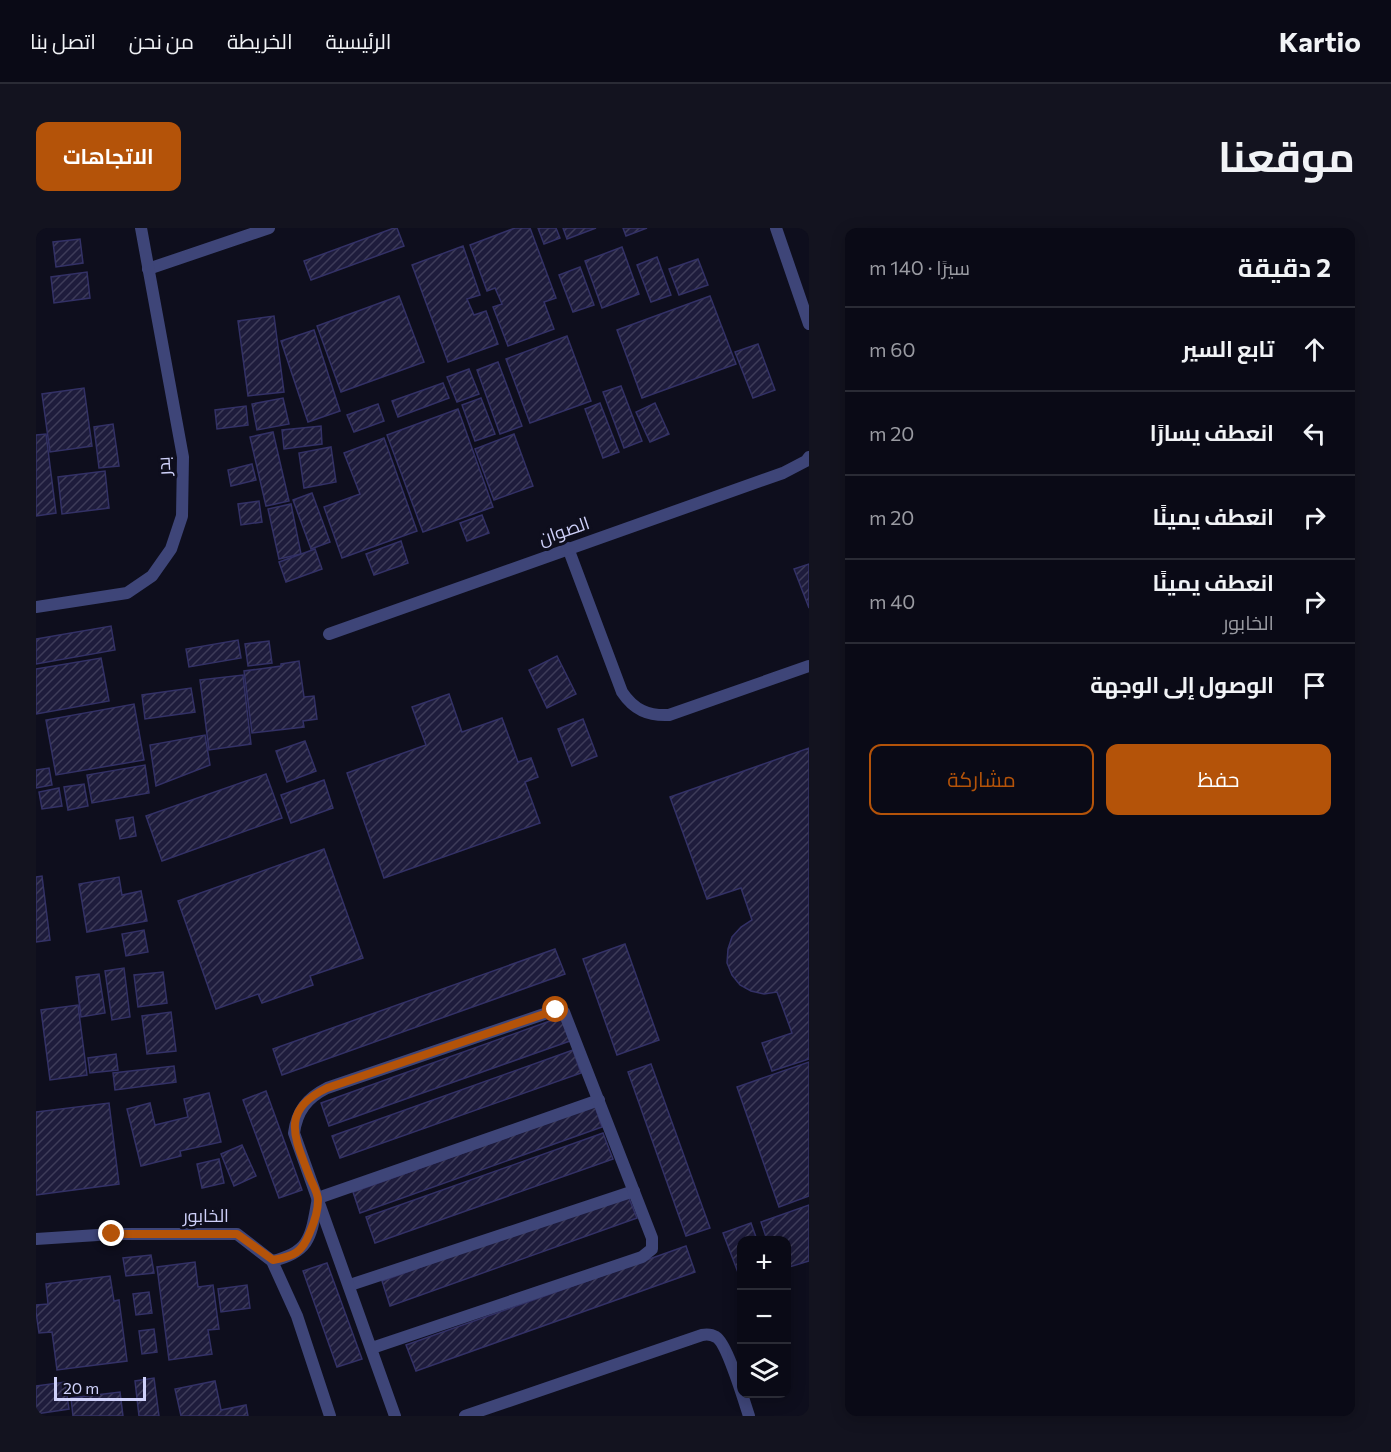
<!DOCTYPE html>
<html lang="ar">
<meta charset="utf-8">
<style>
:root{--surface:#0a0a16;--page:#13131f;--text:#f1f3f6;--muted:#999aa1;--line:#2a2b35;--accent:#b45309}
body{margin:0;font-family:Commissioner,Cairo,sans-serif;background:var(--page);color:var(--text);direction:rtl}
.controls{position:absolute;right:18px;bottom:18px;display:grid;overflow:hidden;border-radius:12px;box-shadow:0 3px 15px #0003}
.controls button{width:54px;height:54px;display:grid;place-items:center;padding:0;border:0;border-bottom:2px solid var(--line);background:var(--surface);color:var(--text);font:30px sans-serif}
.scale{position:absolute;left:18px;bottom:15px;width:92px;box-sizing:border-box;padding-left:6px;border:3px solid #cfd1fa;border-top:0;font-size:16px;line-height:21px;white-space:nowrap;color:#cfd1fa;-webkit-text-stroke:4px #0e0e1d;paint-order:stroke}
.stop{position:absolute;width:18px;height:18px;margin:-14px;border:4px solid #b45309;border-radius:50%;background:#fff}
.stop.end{background:#b45309;border-color:#fff;box-shadow:0 2px 6px #0008}
.list{margin:0;padding:0;list-style:none}
h2{display:flex;justify-content:space-between;align-items:center;height:78px;margin:0;padding:0 24px;font-size:26px}
h2 small{font-size:20px;font-weight:400;color:var(--muted)}
.list li{display:grid;grid-template-columns:39px 1fr auto;gap:18px;align-items:center;box-sizing:border-box;height:84px;padding:0 24px;border-top:2px solid var(--line)}
.list b{display:block;font-size:22px;white-space:nowrap}
.list p{margin:0;font-size:20px;white-space:nowrap;color:var(--muted)}
.list em{font-size:20px;font-style:normal;color:var(--muted)}
.actions{display:flex;gap:12px;padding:18px 24px}
.actions a{flex:1;padding:14px 0;border:2px solid var(--accent);border-radius:12px;text-align:center;font-size:21px;color:var(--accent)}
.actions .main{background:var(--accent);color:#fff}
.icon{flex:none;width:33px;height:33px;fill:none;stroke:currentColor;stroke-width:2;stroke-linecap:round;stroke-linejoin:round}
.map{position:relative;flex:none;width:773px;height:1188px;overflow:hidden;direction:ltr;border-radius:12px}
header{display:flex;align-items:center;gap:36px;box-sizing:border-box;height:84px;padding:0 30px;background:var(--surface);border-bottom:2px solid var(--line)}
header strong{font-size:28px}
nav{display:flex;gap:33px;margin-inline-start:auto;font-size:21px}
.intro{display:flex;align-items:center;justify-content:space-between;box-sizing:border-box;height:144px;padding:0 36px}
h1{margin:0;font-size:42px}
.button{padding:15px 27px;border-radius:12px;background:var(--accent);color:#fff;font-size:21px;font-weight:700}
main{display:flex;gap:36px;padding:0 36px}
aside{flex:1;background:var(--surface);border-radius:12px;box-shadow:0 3px 15px #0003}
.map>svg:first-child{display:block}
.building{fill:url(#building-hatch);stroke:#333166;stroke-width:1.5}
.lines{fill:none;stroke-linecap:round;stroke-linejoin:round}
.service{stroke:#3e4578;stroke-width:12}
.minor{stroke:#3e4578;stroke-width:12}
.route{stroke:#b45309;stroke-width:8}
.labels{text-anchor:middle;stroke-width:6;stroke-linejoin:round;paint-order:stroke}
.street-label{font-size:18px;fill:#cfd1fa;stroke:#0e0e1d}
</style>
<header>
<strong>Kartio</strong>
<nav><a>الرئيسية</a><a>الخريطة</a><a>من نحن</a><a>اتصل بنا</a></nav>
</header>
<div class="intro"><h1>موقعنا</h1><a class="button">الاتجاهات</a></div>
<main>
<aside>
<h2>2 دقيقة<small>سيرًا · 140 m</small></h2>
<ul class="list">
<li><svg class="icon" aria-label="ahead" viewBox="0 0 24 24"><path d="M12 20V5M6 11l6-6 6 6"/></svg><div><b>تابع السير</b></div><em>60 m</em></li>
<li><svg class="icon" aria-label="left" viewBox="0 0 24 24"><path d="M17 20v-9H6M10 6l-5 5 5 5"/></svg><div><b>انعطف يسارًا</b></div><em>20 m</em></li>
<li><svg class="icon" aria-label="right" viewBox="0 0 24 24"><path d="M7 20v-9h11M14 6l5 5-5 5"/></svg><div><b>انعطف يمينًا</b></div><em>20 m</em></li>
<li><svg class="icon" aria-label="right" viewBox="0 0 24 24"><path d="M7 20v-9h11M14 6l5 5-5 5"/></svg><div><b>انعطف يمينًا</b><p>الخابور</p></div><em>40 m</em></li>
<li><svg class="icon" aria-label="arrive" viewBox="0 0 24 24"><path d="M6 21V4h12l-3 4 3 4H6"/></svg><div><b>الوصول إلى الوجهة</b></div></li>
</ul>
<div class="actions"><a class="main">حفظ</a><a>مشاركة</a></div>
</aside>
<div class="map">
<svg width="773" height="1188" viewBox="0 0 773 1188">
<defs>
<pattern id="building-hatch" width="6" height="6" patternUnits="userSpaceOnUse" patternTransform="scale(1.5)"><rect width="6" height="6" fill="#1e1c3c"/><path d="M-1 1l2-2M0 6l6-6M5 7l2-2" fill="none" stroke="#3e3c59"/></pattern>
</defs>
<rect width="100%" height="100%" fill="#0e0e1d"/>
<g class="building">
<polygon points="358,0 361,0 368,18 275,52 268,33"/>
<polygon points="479,0 494,0 520,70 508,74 518,101 472,118 457,79 466,76 459,60 451,63 434,17"/>
<polygon points="502,0 520,0 524,10 508,16"/>
<polygon points="527,0 560,0 531,11"/>
<polygon points="587,0 611,0 590,8"/>
<polygon points="44,11 47,35 20,39 17,14"/>
<polygon points="427,18 444,67 431,71 438,87 450,83 462,116 412,134 376,37"/>
<polygon points="586,19 603,66 566,80 549,33"/>
<polygon points="621,29 635,67 615,74 601,37"/>
<polygon points="662,31 672,57 643,67 633,41"/>
<polygon points="544,39 558,77 537,84 523,47"/>
<polygon points="51,44 54,70 18,75 15,49"/>
<polygon points="363,68 388,134 305,164 281,98"/>
<polygon points="674,68 700,136 606,170 581,102"/>
<polygon points="238,88 248,164 212,168 202,93"/>
<polygon points="278,102 304,183 272,194 245,113"/>
<polygon points="531,108 555,173 494,195 470,131"/>
<polygon points="722,116 739,162 717,170 699,124"/>
<polygon points="462,134 486,198 464,206 441,142"/>
<polygon points="433,141 443,166 421,174 411,149"/>
<polygon points="407,155 413,170 362,189 356,173"/>
<polygon points="585,158 606,213 588,220 567,164"/>
<polygon points="48,160 56,218 14,224 6,166"/>
<polygon points="247,170 253,196 221,202 216,176"/>
<polygon points="445,170 459,206 439,213 426,177"/>
<polygon points="564,175 583,224 567,230 549,181"/>
<polygon points="619,175 633,206 614,214 600,184"/>
<polygon points="342,176 348,193 318,204 311,187"/>
<polygon points="210,178 212,197 181,201 179,182"/>
<polygon points="422,181 457,279 387,304 351,207"/>
<polygon points="77,196 83,238 63,240 58,199"/>
<polygon points="285,198 286,216 248,221 246,202"/>
<polygon points="237,204 253,273 230,278 214,209"/>
<polygon points="10,206 20,285 0,288 0,207"/>
<polygon points="478,206 497,258 458,272 439,221"/>
<polygon points="348,210 381,303 306,330 288,279 324,266 308,225"/>
<polygon points="295,219 300,254 268,260 263,225"/>
<polygon points="216,236 220,252 195,258 192,242"/>
<polygon points="69,243 73,280 26,286 22,249"/>
<polygon points="276,265 294,314 275,321 257,272"/>
<polygon points="223,273 226,294 205,297 202,276"/>
<polygon points="255,276 265,326 243,331 232,281"/>
<polygon points="446,287 453,305 431,313 424,295"/>
<polygon points="365,313 372,335 338,347 330,326"/>
<polygon points="279,321 286,341 250,354 243,334"/>
<polygon points="773,336 773,380 758,341"/>
<polygon points="75,398 79,422 0,436 0,411"/>
<polygon points="202,412 205,430 153,439 150,421"/>
<polygon points="233,413 236,435 212,438 209,416"/>
<polygon points="521,428 540,466 511,480 493,442"/>
<polygon points="65,430 73,473 0,486 0,441"/>
<polygon points="263,433 268,469 278,468 281,491 267,493 268,499 216,505 208,443 245,438 245,436"/>
<polygon points="207,447 215,516 173,522 164,452"/>
<polygon points="155,460 159,484 109,491 106,467"/>
<polygon points="413,466 426,504 466,490 482,534 495,530 502,549 489,554 504,595 348,650 311,545 390,517 376,479"/>
<polygon points="98,476 108,532 20,547 10,492"/>
<polygon points="547,491 561,528 536,538 522,501"/>
<polygon points="169,507 174,537 120,558 114,517"/>
<polygon points="269,513 280,543 251,554 240,523"/>
<polygon points="773,520 773,831 736,843 726,815 756,805 741,764 728,766 715,763 704,757 696,747 691,735 692,721 696,709 705,699 716,692 705,660 671,671 634,569"/>
<polygon points="109,537 113,565 56,575 51,547"/>
<polygon points="13,540 16,557 0,560 0,542"/>
<polygon points="230,546 246,590 126,633 110,588"/>
<polygon points="288,552 297,580 255,595 245,567"/>
<polygon points="48,556 52,578 32,582 28,559"/>
<polygon points="23,560 26,578 6,581 3,564"/>
<polygon points="97,589 100,608 84,611 80,592"/>
<polygon points="288,621 327,730 274,748 277,757 226,775 222,766 180,781 142,673"/>
<polygon points="6,648 14,712 0,714 0,649"/>
<polygon points="83,649 86,667 105,663 111,693 51,704 43,656"/>
<polygon points="108,702 112,724 90,728 86,706"/>
<polygon points="589,716 623,812 581,827 547,731"/>
<polygon points="519,721 529,746 246,847 237,821"/>
<polygon points="88,740 94,789 76,792 69,743"/>
<polygon points="127,744 131,775 102,779 98,747"/>
<polygon points="63,746 69,785 45,789 40,749"/>
<polygon points="42,777 51,847 14,852 5,782"/>
<polygon points="135,784 140,823 111,826 106,788"/>
<polygon points="525,789 534,813 293,898 285,875"/>
<polygon points="537,822 545,845 304,930 296,908"/>
<polygon points="80,826 82,842 54,845 52,830"/>
<polygon points="773,834 773,968 743,979 701,859"/>
<polygon points="615,836 674,1000 650,1008 592,844"/>
<polygon points="138,838 140,854 79,862 77,845"/>
<polygon points="230,863 266,962 243,970 207,872"/>
<polygon points="173,865 185,914 144,923 145,928 105,938 91,881 114,875 119,897 152,889 148,871"/>
<polygon points="73,875 83,956 0,967 0,884"/>
<polygon points="559,878 566,899 324,985 317,964"/>
<polygon points="567,905 577,931 339,1015 330,989"/>
<polygon points="206,917 220,948 198,958 185,926"/>
<polygon points="183,931 188,955 166,960 161,936"/>
<polygon points="591,965 601,990 354,1078 346,1053"/>
<polygon points="773,977 773,1033 750,1040 750,1012 731,1012 725,994"/>
<polygon points="715,995 721,1012 706,1012 706,1055 687,1005"/>
<polygon points="650,1018 659,1044 380,1143 370,1117"/>
<polygon points="115,1027 118,1045 90,1048 87,1030"/>
<polygon points="159,1034 162,1059 177,1057 183,1101 172,1102 176,1126 133,1132 121,1039"/>
<polygon points="291,1035 326,1131 301,1139 267,1043"/>
<polygon points="74,1048 78,1073 83,1072 91,1133 21,1142 16,1104 3,1105 0,1084 0,1077 12,1076 10,1056"/>
<polygon points="211,1057 214,1080 185,1084 182,1061"/>
<polygon points="113,1064 116,1085 100,1087 97,1066"/>
<polygon points="118,1101 121,1124 106,1126 103,1103"/>
<polygon points="118,1150 123,1188 103,1188 99,1153"/>
<polygon points="179,1153 185,1182 210,1177 212,1188 145,1188 139,1161"/>
<polygon points="29,1154 33,1181 0,1186 0,1158"/>
<polygon points="84,1164 87,1188 37,1188 35,1170"/>
</g>
<g class="lines">
<g class="service">
<path d="M532,320L586,464C598,482 612,488 633,487L773,438"/>
<path d="M236,1033C276,1024 275,1006 282,970L563,872"/>
<polyline points="314,1057 598,963"/>
<path d="M336,1120L606,1029L616,1021V1010L528,784L520,782L291,860C271,870 261,883 258,905L359,1188"/>
<path d="M429,1188L666,1107C671,1106 675,1106 680,1109C691,1115 708,1173 713,1188"/>
</g>
<g class="minor">
<polyline points="740,0 773,96"/>
<polyline points="112,41 233,0"/>
<polyline points="0,379 91,365 116,348 135,321 146,288 147,229 105,0"/>
<polyline points="293,406 747,245 770,233 773,229"/>
<polyline points="0,1011 77,1006 201,1006 236,1033 261,1088 294,1188"/>
</g>
</g>
<g class="lines">
<path class="route" d="M76,1006H201L237,1032C258,1028 266,1025 274,1004C278,995 282,982 282,972C282,965 277,957 274,950C260,912 242,883 291,860L520,782"/>
</g>
<g class="labels">
<g class="street-label">
<text transform="translate(128 238) rotate(-93)" y="6">بدر</text>
<text transform="translate(528 303) rotate(-19)" y="6">الصوان</text>
<text x="170" y="994">الخابور</text>
</g>
</g>
</svg>
<div class="controls">
<button>+</button>
<button>−</button>
<button><svg class="icon" aria-label="layers" viewBox="0 0 24 24"><path d="M12 4l9 5-9 5-9-5zM3 14l9 5 9-5"/></svg></button>
</div>
<div class="scale">20 m</div>
<div class="stop" style="left:520px;top:782px"></div>
<div class="stop end" style="left:76px;top:1006px"></div>
</div>
</main>
